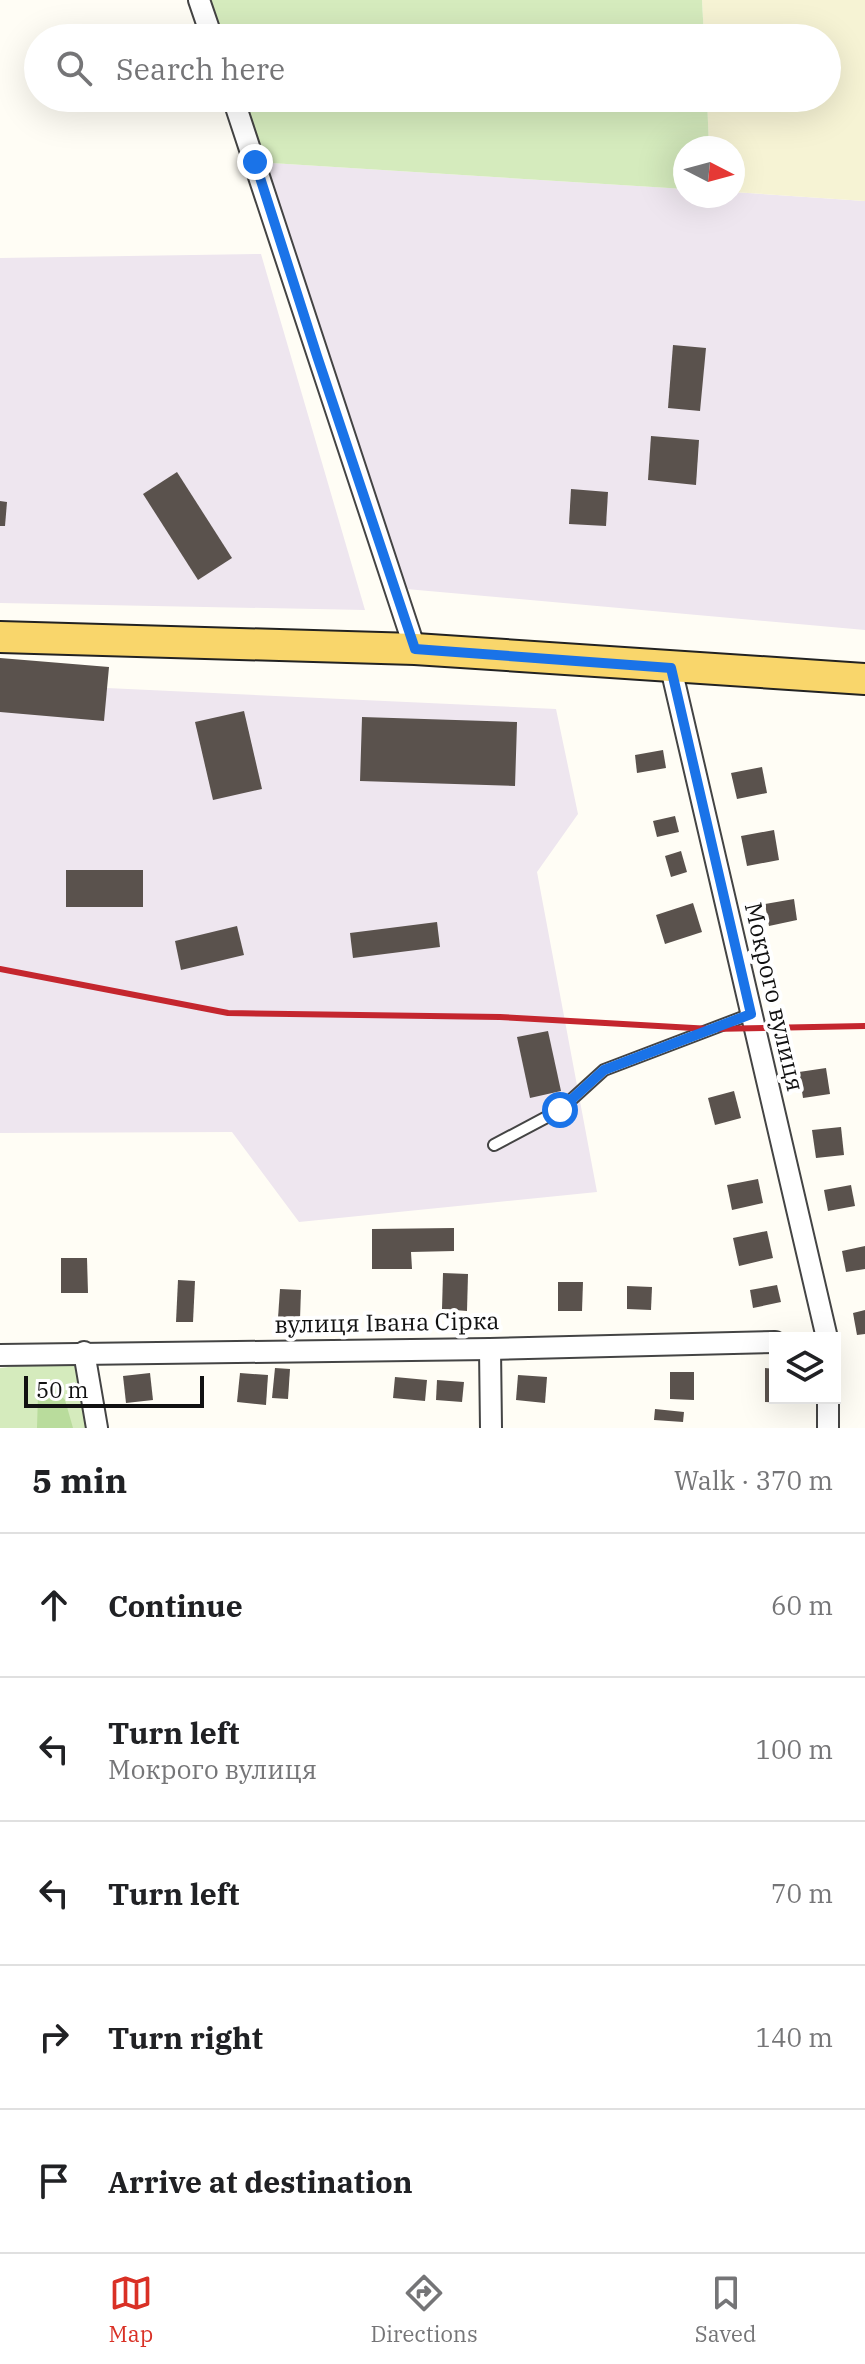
<!DOCTYPE html>
<meta charset="utf-8">
<style>
:root{--surface:#fff;--page:#f6f6f6;--text:#202124;--muted:#757577;--line:#e0e0e0;--accent:#d93025}
body{margin:0;font-family:"IBM Plex Serif",serif;background:var(--page);color:var(--text)}
.controls{position:absolute;right:24px;bottom:24px;display:grid;overflow:hidden;border-radius:0px;box-shadow:0 8px 32px #0002}
.controls button{width:72px;height:72px;display:grid;place-items:center;padding:0;border:0;border-bottom:2px solid var(--line);background:var(--surface);color:var(--text);font:40px sans-serif}
.compass{position:absolute;left:673px;top:136px;width:72px;height:72px;border-radius:50%;background:var(--surface);box-shadow:0 8px 32px #0002;rotate:96deg}
.scale{position:absolute;left:24px;bottom:20px;width:180px;box-sizing:border-box;padding-left:8px;border:4px solid #111;border-top:0;font-size:22px;line-height:28px;white-space:nowrap;color:#111;-webkit-text-stroke:6px #fff;paint-order:stroke}
.stop{position:absolute;width:24px;height:24px;margin:-18px;border:6px solid #1a73e8;border-radius:50%;background:#fff}
.stop.end{background:#1a73e8;border-color:#fff;box-shadow:0 2px 8px #0008}
.list{margin:0;padding:0;list-style:none}
h2{display:flex;justify-content:space-between;align-items:center;height:104px;margin:0;padding:0 32px;font-size:34px}
h2 small{font-size:26px;font-weight:400;color:var(--muted)}
.list li{display:grid;grid-template-columns:52px 1fr auto;gap:24px;align-items:center;box-sizing:border-box;height:144px;padding:0 32px;border-top:2px solid var(--line)}
.list b{display:block;font-size:30px;white-space:nowrap}
.list p{margin:0;font-size:26px;white-space:nowrap;color:var(--muted)}
.list em{font-size:26px;font-style:normal;color:var(--muted)}
.icon{flex:none;width:44px;height:44px;fill:none;stroke:currentColor;stroke-width:2;stroke-linecap:round;stroke-linejoin:round}
.map{position:relative;flex:none;width:865px;height:1428px;overflow:hidden}
.search{position:absolute;background:var(--surface);box-shadow:0 8px 32px #0002;left:24px;right:24px;top:24px;height:88px;display:flex;align-items:center;gap:20px;box-sizing:border-box;padding:0 28px;border-radius:44px;color:var(--muted);font-size:30px}
.sheet{height:824px;background:var(--surface)}
nav{display:flex;justify-content:space-around;align-items:center;box-sizing:border-box;height:112px;border-top:2px solid var(--line);background:var(--surface);font-size:22px;color:var(--muted)}
nav a{display:grid;justify-items:center;gap:4px}
nav .on{color:var(--accent)}
.map>svg:first-child{display:block}
.industrial{fill:#eee6ef}
.farmland{fill:#f6f3d4}
.green{fill:#d5ebbd}
.forest{fill:#b9dc9c}
.building{fill:#5a524d}
.lines{fill:none;stroke-linecap:round;stroke-linejoin:round}
.service-casing{stroke:#444;stroke-width:14}
.minor-casing{stroke:#444;stroke-width:24}
.primary-casing{stroke:#222;stroke-width:34}
.service{stroke:#fff;stroke-width:10}
.minor{stroke:#fff;stroke-width:20}
.primary{stroke:#f9d66b;stroke-width:30}
.rail{stroke:#c4262e;stroke-width:6}
.route{stroke:#1a73e8;stroke-width:10}
.labels{text-anchor:middle;stroke-width:8;stroke-linejoin:round;paint-order:stroke}
.street-label{font-size:24px;fill:#111;stroke:#fff}
</style>
<div class="map">
<svg width="865" height="1428" viewBox="0 0 865 1428">
<rect width="100%" height="100%" fill="#fffdf5"/>
<g class="industrial">
<polygon points="255,162 685,189 685,196 733,196 733,192 865,201 865,630 395,588"/>
<polygon points="261,254 365,610 0,603 0,258"/>
<polygon points="0,683 556,709 578,814 537,872 597,1192 299,1222 232,1132 0,1133"/>
</g>
<polygon class="farmland" points="702,0 865,0 865,201 733,192 733,148 709,148 707,98 827,98 827,38 704,38"/>
<g class="green">
<polygon points="199,0 702,0 704,38 212,38"/>
<polygon points="233,98 707,98 709,148 685,148 685,189 255,162"/>
<polygon points="78,1359 89,1428 0,1428 0,1368"/>
</g>
<polygon class="forest" points="52,1386 65,1400 73,1428 37,1428 38,1395"/>
<g class="building">
<polygon points="673,345 706,348 700,411 668,408"/>
<polygon points="651,436 699,440 696,485 648,480"/>
<polygon points="177,472 232,558 198,580 143,494"/>
<polygon points="571,489 608,492 606,526 569,524"/>
<polygon points="0,501 7,502 5,526 0,526"/>
<polygon points="0,658 109,667 104,721 0,712"/>
<polygon points="244,711 262,789 213,800 195,722"/>
<polygon points="362,717 517,722 515,786 360,781"/>
<polygon points="663,750 666,768 637,773 635,755"/>
<polygon points="762,767 767,793 737,799 731,773"/>
<polygon points="675,816 679,832 657,837 653,821"/>
<polygon points="774,830 779,860 747,866 741,836"/>
<polygon points="681,851 687,872 671,877 665,856"/>
<rect x="66" y="870" width="77" height="37"/>
<polygon points="794,899 797,920 769,926 765,904"/>
<polygon points="693,903 702,932 665,944 656,915"/>
<polygon points="437,922 440,947 353,958 350,933"/>
<polygon points="237,926 244,955 181,970 175,941"/>
<polygon points="548,1031 561,1091 530,1098 517,1037"/>
<polygon points="826,1068 830,1094 803,1098 799,1072"/>
<polygon points="734,1091 741,1118 715,1125 708,1098"/>
<polygon points="841,1127 844,1155 816,1158 812,1130"/>
<polygon points="758,1179 763,1203 732,1210 727,1185"/>
<polygon points="851,1185 855,1206 828,1211 824,1190"/>
<polygon points="454,1228 454,1251 411,1252 412,1269 372,1269 372,1229"/>
<polygon points="767,1231 773,1258 739,1266 733,1238"/>
<polygon points="865,1246 865,1269 846,1272 842,1251"/>
<polygon points="61,1258 87,1258 88,1293 61,1293"/>
<polygon points="443,1273 468,1274 467,1311 442,1309"/>
<polygon points="178,1280 195,1281 193,1322 176,1322"/>
<polygon points="558,1282 583,1282 582,1311 558,1311"/>
<polygon points="777,1285 781,1302 753,1308 750,1290"/>
<polygon points="627,1286 652,1287 651,1310 627,1309"/>
<polygon points="280,1289 301,1290 300,1319 278,1318"/>
<polygon points="865,1310 865,1334 857,1335 853,1313"/>
<polygon points="275,1368 290,1369 288,1399 272,1398"/>
<polygon points="765,1368 775,1369 775,1398 792,1398 792,1403 765,1402"/>
<polygon points="670,1372 694,1372 694,1400 670,1399"/>
<polygon points="150,1373 153,1400 126,1403 123,1376"/>
<polygon points="240,1373 268,1375 266,1405 237,1402"/>
<polygon points="518,1375 547,1377 545,1403 516,1400"/>
<polygon points="395,1377 427,1380 425,1401 393,1398"/>
<polygon points="437,1380 464,1382 462,1402 436,1400"/>
<polygon points="655,1409 684,1412 683,1422 654,1420"/>
</g>
<g class="lines">
<g class="service-casing">
<polyline id="service" points="494,1145 560,1110 604,1070 751,1014"/>
</g>
<g class="minor-casing">
<g id="minor">
<polyline points="199,0 212,38"/>
<polyline points="233,98 415,649"/>
<polyline points="671,668 827,1338"/>
<polyline points="490,1349 491,1428"/>
<polyline points="84,1352 97,1428"/>
<polyline points="0,1355 490,1349 775,1342"/>
<polyline points="828,1398 828,1428"/>
</g>
</g>
<g class="primary-casing">
<polyline id="primary" points="0,637 415,649 865,679"/>
</g>
<use href="#service" class="service"/>
<use href="#minor" class="minor"/>
<use href="#primary" class="primary"/>
<polyline class="rail" points="0,969 228,1013 500,1017 711,1029 865,1026"/>
</g>
<g class="lines">
<polyline class="route" points="255,162 317,356 415,649 671,668 751,1014 604,1070 560,1110"/>
</g>
<g class="labels">
<g class="street-label">
<text transform="translate(774 997) rotate(77)" y="8">Мокрого вулиця</text>
<text transform="translate(387 1323) rotate(-1)" y="8">вулиця Івана Сірка</text>
</g>
</g>
</svg>
<div class="controls">
<button><svg class="icon" aria-label="layers" viewBox="0 0 24 24"><path d="M12 4l9 5-9 5-9-5zM3 14l9 5 9-5"/></svg></button>
</div>
<svg class="compass" viewBox="-18 -18 36 36"><path d="M0-13l5 13h-10z" fill="#e53935"/><path d="M0 13l5-13h-10z" fill="#757577"/></svg>
<div class="scale">50 m</div>
<div class="stop" style="left:560px;top:1110px"></div>
<div class="stop end" style="left:255px;top:162px"></div>
<div class="search"><svg class="icon" aria-label="search" viewBox="0 0 24 24"><circle cx="10" cy="10" r="6"/><path d="M15 15l6 6"/></svg>Search here</div>
</div>
<section class="sheet">
<h2>5 min<small>Walk · 370 m</small></h2>
<ul class="list">
<li><svg class="icon" aria-label="ahead" viewBox="0 0 24 24"><path d="M12 20V5M6 11l6-6 6 6"/></svg><div><b>Continue</b></div><em>60 m</em></li>
<li><svg class="icon" aria-label="left" viewBox="0 0 24 24"><path d="M17 20v-9H6M10 6l-5 5 5 5"/></svg><div><b>Turn left</b><p>Мокрого вулиця</p></div><em>100 m</em></li>
<li><svg class="icon" aria-label="left" viewBox="0 0 24 24"><path d="M17 20v-9H6M10 6l-5 5 5 5"/></svg><div><b>Turn left</b></div><em>70 m</em></li>
<li><svg class="icon" aria-label="right" viewBox="0 0 24 24"><path d="M7 20v-9h11M14 6l5 5-5 5"/></svg><div><b>Turn right</b></div><em>140 m</em></li>
<li><svg class="icon" aria-label="arrive" viewBox="0 0 24 24"><path d="M6 21V4h12l-3 4 3 4H6"/></svg><div><b>Arrive at destination</b></div></li>
</ul>
</section>
<nav>
<a class="on"><svg class="icon" aria-label="map" viewBox="0 0 24 24"><path d="M3 6l6-2 6 2 6-2v14l-6 2-6-2-6 2zM9 4v14M15 6v14"/></svg>Map</a>
<a><svg class="icon" aria-label="directions" viewBox="0 0 24 24"><path d="M12 3l9 9-9 9-9-9zM9 14v-3h6M13 9l2 2-2 2"/></svg>Directions</a>
<a><svg class="icon" aria-label="saved" viewBox="0 0 24 24"><path d="M7 4h10v16l-5-4-5 4z"/></svg>Saved</a>
</nav>
